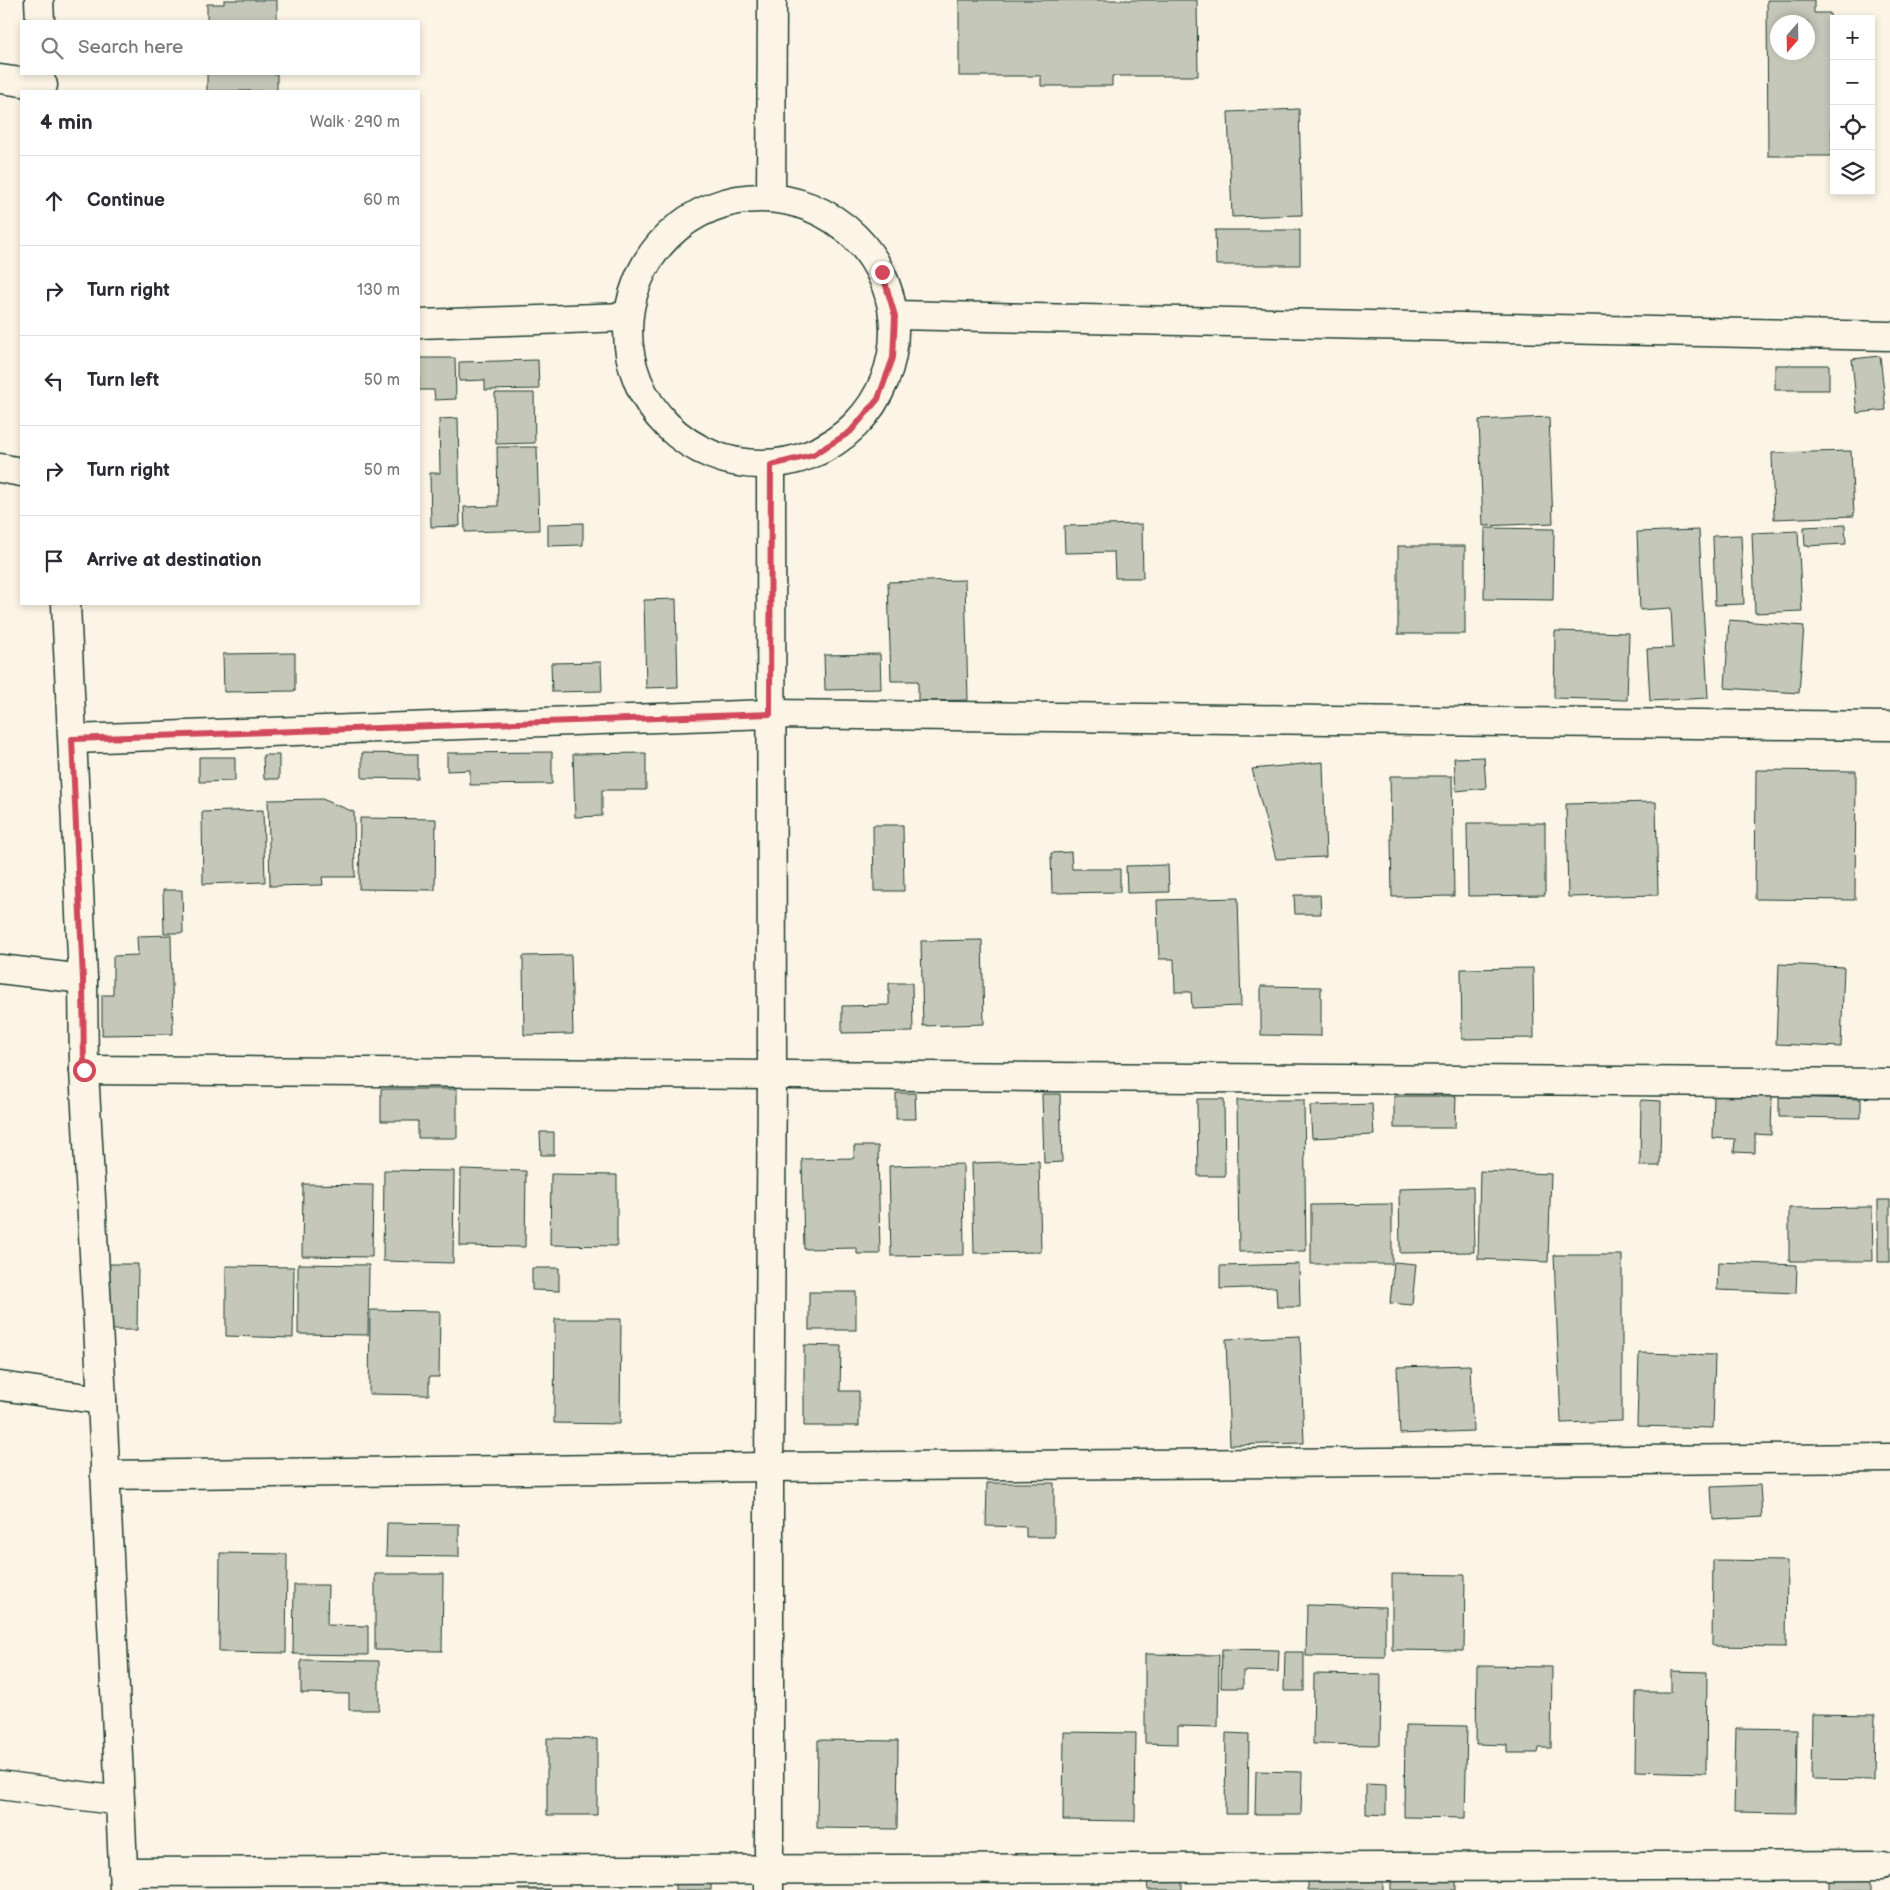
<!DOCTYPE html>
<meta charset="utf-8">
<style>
:root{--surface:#fff;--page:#f2f2f3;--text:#2b2b33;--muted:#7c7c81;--line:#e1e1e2}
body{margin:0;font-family:"Balsamiq Sans",sans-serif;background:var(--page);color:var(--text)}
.controls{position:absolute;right:15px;top:15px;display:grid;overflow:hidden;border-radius:0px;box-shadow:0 2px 8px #0003}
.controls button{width:45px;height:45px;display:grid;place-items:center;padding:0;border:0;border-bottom:1px solid var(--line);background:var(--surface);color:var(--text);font:25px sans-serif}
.compass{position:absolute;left:1770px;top:15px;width:45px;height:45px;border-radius:50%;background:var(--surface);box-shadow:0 2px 8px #0003;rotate:200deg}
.stop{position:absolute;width:15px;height:15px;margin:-11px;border:4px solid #d1495b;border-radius:50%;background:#fff}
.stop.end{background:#d1495b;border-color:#fff;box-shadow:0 1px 5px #0008}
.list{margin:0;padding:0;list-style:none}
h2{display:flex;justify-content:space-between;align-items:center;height:65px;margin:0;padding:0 20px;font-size:21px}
h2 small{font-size:16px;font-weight:400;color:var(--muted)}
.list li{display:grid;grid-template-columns:32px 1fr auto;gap:15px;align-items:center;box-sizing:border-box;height:90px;padding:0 20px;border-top:1px solid var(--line)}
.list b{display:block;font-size:19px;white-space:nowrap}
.list em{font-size:16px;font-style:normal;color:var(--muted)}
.icon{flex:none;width:28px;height:28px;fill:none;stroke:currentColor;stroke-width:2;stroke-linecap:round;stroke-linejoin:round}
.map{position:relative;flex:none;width:1890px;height:1890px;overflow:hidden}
.search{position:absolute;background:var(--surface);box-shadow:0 2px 8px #0003;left:20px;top:20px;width:400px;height:55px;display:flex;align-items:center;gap:12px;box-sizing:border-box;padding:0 18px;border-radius:0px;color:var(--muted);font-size:19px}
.panel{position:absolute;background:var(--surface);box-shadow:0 2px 8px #0003;left:20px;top:90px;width:400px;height:515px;border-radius:0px}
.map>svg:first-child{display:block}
.building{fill:#c5c7b9;stroke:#1f3d34;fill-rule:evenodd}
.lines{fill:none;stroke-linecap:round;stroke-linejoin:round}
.minor-casing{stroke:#1f3d34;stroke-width:31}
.minor{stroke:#fcf5e5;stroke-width:28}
.route{stroke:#d1495b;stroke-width:6}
</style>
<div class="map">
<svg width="1890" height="1890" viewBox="0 0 1890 1890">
<rect width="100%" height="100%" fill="#fcf5e5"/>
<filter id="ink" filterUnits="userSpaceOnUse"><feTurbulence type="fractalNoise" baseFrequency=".02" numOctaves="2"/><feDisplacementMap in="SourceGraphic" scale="10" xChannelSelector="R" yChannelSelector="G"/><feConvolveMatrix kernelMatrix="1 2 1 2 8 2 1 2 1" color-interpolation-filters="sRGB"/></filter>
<g filter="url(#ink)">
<g class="building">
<polygon points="224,0 277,0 277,21 207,21 207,4 224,4"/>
<polygon points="959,0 1197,0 1198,76 1112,76 1112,86 1041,86 1041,76 959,76"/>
<path d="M1767,0H1814V13H1830L1832,156H1768ZM1778,22H1808V52H1778Z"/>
<rect x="207" y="74" width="70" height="17"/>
<polygon points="1299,109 1302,215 1232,217 1228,112"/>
<polygon points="1215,230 1300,230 1300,265 1216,265"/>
<polygon points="1880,356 1886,410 1857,413 1852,359"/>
<polygon points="419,358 455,358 456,399 435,400 434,390 419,390"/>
<polygon points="538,360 539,389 485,390 485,380 459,381 459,362"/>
<rect x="1775" y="365" width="54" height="25"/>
<polygon points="495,393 534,393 535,443 496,444"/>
<polygon points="1549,417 1553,523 1483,526 1479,420"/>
<polygon points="458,418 460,526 431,527 430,473 440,473 439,419"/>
<polygon points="497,447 537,447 539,530 465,532 464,507 498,506"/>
<polygon points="1851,451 1854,516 1774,519 1772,453"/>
<polygon points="583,523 583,545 548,546 548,524"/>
<polygon points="1142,524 1143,578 1115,578 1114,552 1065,553 1064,526"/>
<polygon points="1845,525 1846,544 1805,546 1804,527"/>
<polygon points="1485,528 1554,529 1553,600 1484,599"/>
<polygon points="1699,530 1708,698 1650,701 1647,649 1673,648 1671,608 1640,610 1637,532"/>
<polygon points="1798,531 1802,611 1755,613 1752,533"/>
<polygon points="1741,535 1744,604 1715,605 1713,536"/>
<rect x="1398" y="546" width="67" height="88"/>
<polygon points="965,580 968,700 918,701 918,681 891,681 888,582"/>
<polygon points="676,599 678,687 646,688 644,600"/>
<polygon points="1729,620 1804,626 1799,693 1725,688"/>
<polygon points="1555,631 1629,633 1627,700 1554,698"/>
<polygon points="295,653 295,691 224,692 223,654"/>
<polygon points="880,654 881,689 825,690 824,655"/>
<polygon points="601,662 602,691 552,692 551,663"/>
<polygon points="552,752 552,784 470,785 470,770 447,771 447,753"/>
<polygon points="362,753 418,754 418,779 362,778"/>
<polygon points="646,753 646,790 602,790 602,816 575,817 573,754"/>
<polygon points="263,755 279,755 279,779 264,779"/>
<polygon points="199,757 235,757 235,781 199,782"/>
<polygon points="1484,757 1486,788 1456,791 1454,758"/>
<polygon points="1323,762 1326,857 1276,859 1252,769"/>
<polygon points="1756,770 1856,771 1855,900 1755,899"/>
<polygon points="1390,776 1452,776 1454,896 1392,897"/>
<polygon points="322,799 354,812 355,877 322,877 323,885 270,886 268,800"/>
<polygon points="1656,802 1658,895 1568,897 1566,804"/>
<polygon points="263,810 265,882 203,884 202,812"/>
<polygon points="360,818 436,819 435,890 359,889"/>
<polygon points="1467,823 1545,823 1545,895 1468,896"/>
<polygon points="873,825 903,825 904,891 874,891"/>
<polygon points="1071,852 1072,869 1120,869 1120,892 1052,893 1051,853"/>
<polygon points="1168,865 1169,892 1127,893 1126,866"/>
<polygon points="163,890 182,890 183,933 164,933"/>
<polygon points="1294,895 1320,895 1321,914 1295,914"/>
<polygon points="1238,898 1241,1006 1192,1008 1191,992 1175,992 1174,959 1159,959 1157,900"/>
<polygon points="171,935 173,1034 102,1035 102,995 113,995 113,956 138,955 137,936"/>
<polygon points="982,940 984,1024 923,1026 921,941"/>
<polygon points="571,955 573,1034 524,1035 523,956"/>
<polygon points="1779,964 1844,967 1841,1047 1776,1044"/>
<polygon points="1533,968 1534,1038 1462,1039 1461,969"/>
<polygon points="889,983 912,983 913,1032 842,1033 842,1006 889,1005"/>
<polygon points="1261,986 1321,987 1321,1036 1261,1035"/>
<polygon points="381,1089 457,1089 457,1138 418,1138 418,1121 381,1121"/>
<polygon points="896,1093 915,1093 916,1119 896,1119"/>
<polygon points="1042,1094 1060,1094 1062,1162 1044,1163"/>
<polygon points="1714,1094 1772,1096 1771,1135 1755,1134 1755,1153 1734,1152 1735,1139 1713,1138"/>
<polygon points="1394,1096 1456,1096 1455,1128 1394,1128"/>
<polygon points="1779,1097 1861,1099 1861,1118 1779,1117"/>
<polygon points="1197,1099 1224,1099 1225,1176 1198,1176"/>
<polygon points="1237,1100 1304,1100 1306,1251 1239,1252"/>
<polygon points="1641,1100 1661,1101 1660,1166 1640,1166"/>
<polygon points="1372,1104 1374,1135 1312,1138 1310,1106"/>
<polygon points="540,1132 554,1132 554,1155 541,1155"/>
<polygon points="854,1146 878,1146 880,1254 857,1254 857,1248 804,1249 802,1159 854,1158"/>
<polygon points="1039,1161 1041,1252 974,1253 972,1163"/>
<polygon points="963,1164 964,1255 891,1256 889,1166"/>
<polygon points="461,1169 526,1171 525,1247 460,1246"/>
<polygon points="384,1170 454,1171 453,1263 383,1261"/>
<polygon points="1480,1171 1551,1174 1548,1262 1478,1259"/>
<polygon points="551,1174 617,1175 617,1246 550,1245"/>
<polygon points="303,1184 373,1185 372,1257 302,1256"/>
<polygon points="1473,1187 1474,1252 1400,1253 1399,1189"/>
<rect x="1878" y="1200" width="12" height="62"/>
<polygon points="1392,1204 1392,1264 1311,1264 1311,1205"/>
<polygon points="1872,1207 1873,1261 1789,1261 1789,1208"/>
<polygon points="1554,1255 1622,1255 1622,1421 1561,1423"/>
<polygon points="1394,1262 1416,1264 1412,1305 1390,1303"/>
<polygon points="1718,1262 1797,1265 1796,1293 1717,1290"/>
<polygon points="101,1264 138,1264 137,1330 100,1330"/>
<polygon points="298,1264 369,1265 368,1335 298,1334"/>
<polygon points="1299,1264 1300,1307 1277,1307 1276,1287 1220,1289 1220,1266"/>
<polygon points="226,1266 294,1267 293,1338 226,1336"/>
<polygon points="532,1268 559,1268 559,1291 532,1290"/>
<rect x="809" y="1292" width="47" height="38"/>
<polygon points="370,1310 440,1311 439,1377 429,1377 429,1395 369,1394"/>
<polygon points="555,1319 621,1319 620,1424 554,1423"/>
<polygon points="1300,1336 1304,1443 1230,1445 1226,1339"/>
<polygon points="804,1345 841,1346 840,1391 859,1391 859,1426 804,1426"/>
<polygon points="1639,1353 1715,1355 1713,1428 1637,1426"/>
<polygon points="1470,1365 1473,1431 1400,1434 1397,1367"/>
<polygon points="987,1483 1054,1483 1054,1537 1026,1537 1026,1527 986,1526"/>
<polygon points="1760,1485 1762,1517 1713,1520 1711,1487"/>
<polygon points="387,1523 459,1524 459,1557 386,1556"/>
<polygon points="220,1553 287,1554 286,1653 219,1652"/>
<polygon points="1713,1560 1787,1561 1786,1647 1712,1646"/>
<polygon points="375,1574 443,1574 442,1651 375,1650"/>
<polygon points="1392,1574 1465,1575 1464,1651 1392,1650"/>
<polygon points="294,1585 328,1585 327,1625 368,1626 368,1655 293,1654"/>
<polygon points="1307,1605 1385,1607 1385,1657 1306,1656"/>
<polygon points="1222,1649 1279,1650 1278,1672 1243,1671 1243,1688 1221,1688"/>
<polygon points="1285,1652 1304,1652 1304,1691 1284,1691"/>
<polygon points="1145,1654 1219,1655 1218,1727 1178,1726 1178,1744 1145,1743"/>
<polygon points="301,1660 379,1661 379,1710 349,1710 349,1694 301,1693"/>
<polygon points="1477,1666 1552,1667 1551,1748 1539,1748 1538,1753 1507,1753 1507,1745 1476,1744"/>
<polygon points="1671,1671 1707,1672 1706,1773 1635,1771 1636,1692 1671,1692"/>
<polygon points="1314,1674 1381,1675 1380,1745 1313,1744"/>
<polygon points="1812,1714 1875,1715 1874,1780 1811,1779"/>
<polygon points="1405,1725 1467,1726 1465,1818 1404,1817"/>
<polygon points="1736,1728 1797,1729 1796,1813 1734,1812"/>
<polygon points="1064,1732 1136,1733 1135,1821 1063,1820"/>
<polygon points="1226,1733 1249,1734 1248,1814 1225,1814"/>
<polygon points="547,1738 597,1739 597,1815 547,1815"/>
<polygon points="818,1740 898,1741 897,1829 817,1828"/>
<polygon points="1256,1771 1302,1772 1301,1815 1255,1815"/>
<polygon points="1366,1784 1386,1785 1386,1815 1366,1814"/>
<rect x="1829" y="1874" width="43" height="16"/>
<polygon points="1308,1878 1383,1879 1383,1890 1308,1890"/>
<rect x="675" y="1879" width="36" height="11"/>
<polygon points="1391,1879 1456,1880 1456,1890 1391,1890"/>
<polygon points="1182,1881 1182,1890 1148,1890 1147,1882"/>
<polygon points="518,1889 550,1889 549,1890 518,1890"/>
</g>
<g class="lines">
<g class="minor-casing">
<g id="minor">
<polyline points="39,0 40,21"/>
<polyline points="0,79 43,85"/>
<circle cx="761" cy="331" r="133"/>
<polyline points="771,198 772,0"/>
<polyline points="895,315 1890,336"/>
<polyline points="419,324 627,317"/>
<polyline points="0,468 21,472"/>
<polyline points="66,604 83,979 84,1070 102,1400 124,1890"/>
<polyline points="73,739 770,714 1890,726"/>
<polyline points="0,969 83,979"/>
<polyline points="84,1070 1890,1083"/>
<polyline points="0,1386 102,1400"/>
<polyline points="105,1475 769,1467 1890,1458"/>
<polyline points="0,1785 120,1801"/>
<polyline points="123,1872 1882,1865"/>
<polyline points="769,1890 769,1467 772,1075 771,465"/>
</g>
</g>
<use href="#minor" class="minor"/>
</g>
</g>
<g class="lines" filter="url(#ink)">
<polyline class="route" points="84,1070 83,979 72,739 770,714 771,465 813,455 850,432 878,399 893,358 895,316 882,272"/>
</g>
</svg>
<div class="controls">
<button>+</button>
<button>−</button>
<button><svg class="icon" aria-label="locate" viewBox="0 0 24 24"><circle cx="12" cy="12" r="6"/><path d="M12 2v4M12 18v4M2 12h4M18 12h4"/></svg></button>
<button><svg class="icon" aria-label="layers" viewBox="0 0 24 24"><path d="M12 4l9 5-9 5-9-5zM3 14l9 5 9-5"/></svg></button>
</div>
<svg class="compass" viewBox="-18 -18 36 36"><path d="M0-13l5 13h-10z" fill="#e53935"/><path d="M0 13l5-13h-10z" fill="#7c7c81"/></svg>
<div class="stop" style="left:84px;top:1070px"></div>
<div class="stop end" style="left:882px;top:272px"></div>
<div class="search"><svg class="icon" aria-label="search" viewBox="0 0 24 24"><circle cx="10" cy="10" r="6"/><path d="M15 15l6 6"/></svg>Search here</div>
<section class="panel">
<h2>4 min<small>Walk · 290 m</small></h2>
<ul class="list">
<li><svg class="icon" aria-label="ahead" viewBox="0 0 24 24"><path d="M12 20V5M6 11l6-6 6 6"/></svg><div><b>Continue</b></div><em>60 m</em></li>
<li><svg class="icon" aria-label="right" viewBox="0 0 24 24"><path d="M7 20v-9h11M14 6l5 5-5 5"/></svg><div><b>Turn right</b></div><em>130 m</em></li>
<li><svg class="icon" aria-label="left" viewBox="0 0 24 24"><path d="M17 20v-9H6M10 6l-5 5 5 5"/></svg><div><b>Turn left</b></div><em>50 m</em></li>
<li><svg class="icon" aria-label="right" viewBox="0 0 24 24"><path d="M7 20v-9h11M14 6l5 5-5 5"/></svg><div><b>Turn right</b></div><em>50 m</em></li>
<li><svg class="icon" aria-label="arrive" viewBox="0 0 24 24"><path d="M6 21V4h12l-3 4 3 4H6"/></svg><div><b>Arrive at destination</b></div></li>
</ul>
</section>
</div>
